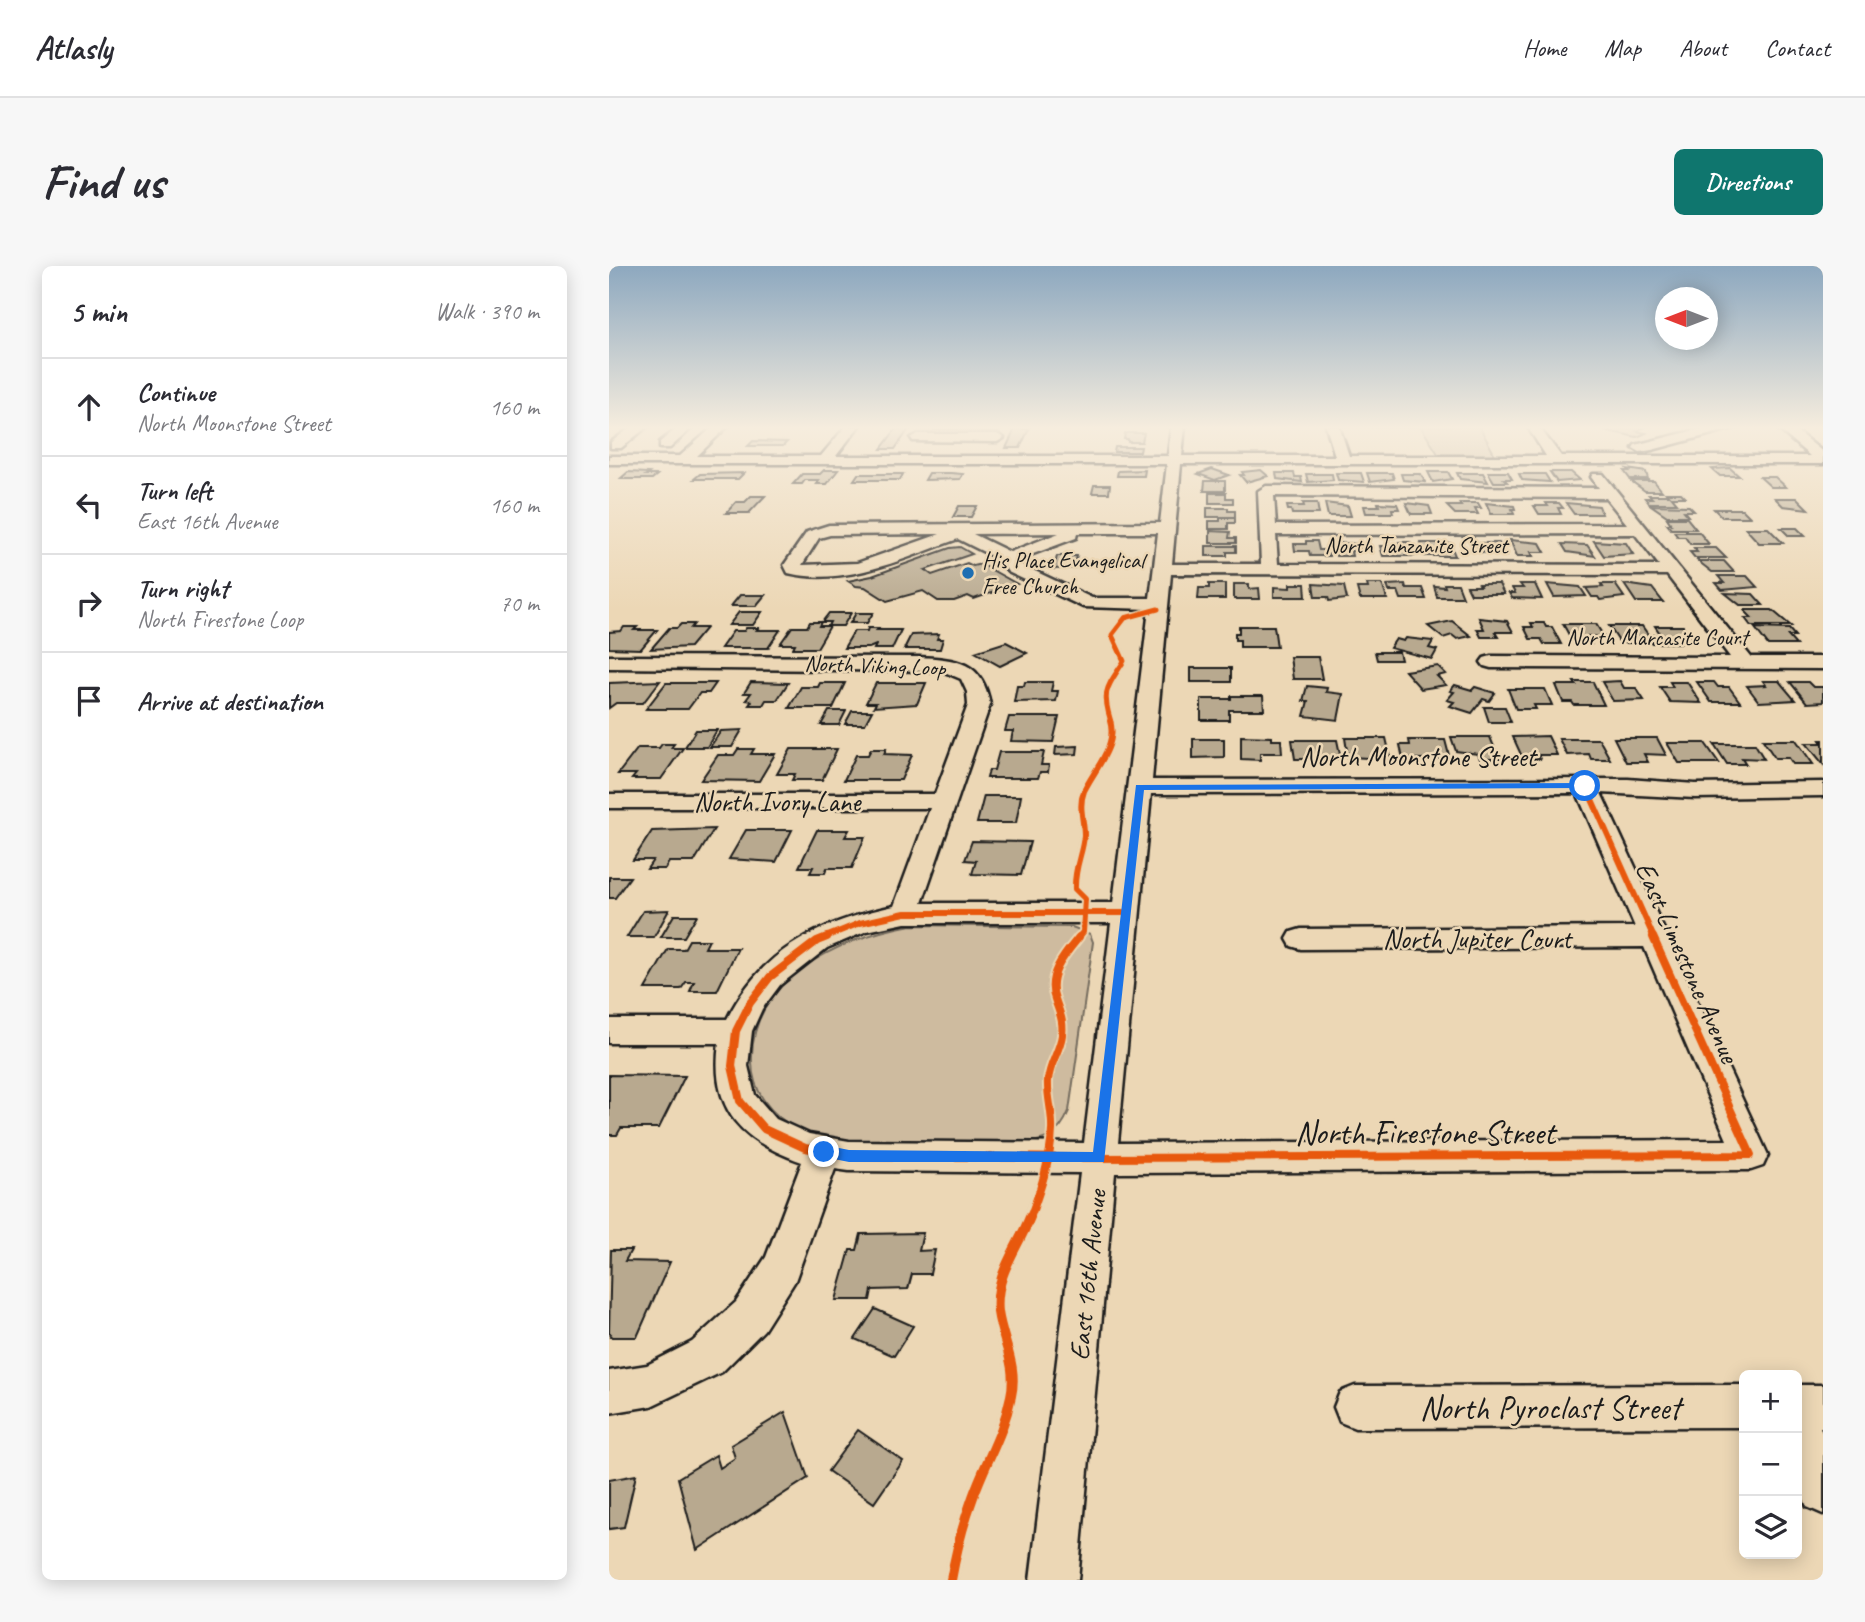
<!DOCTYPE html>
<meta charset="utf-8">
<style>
:root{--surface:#fff;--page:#f7f7f7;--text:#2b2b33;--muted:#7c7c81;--line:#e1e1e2;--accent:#0f766e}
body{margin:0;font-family:Caveat,sans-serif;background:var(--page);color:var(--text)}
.controls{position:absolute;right:21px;bottom:21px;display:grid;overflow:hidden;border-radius:10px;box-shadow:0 4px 18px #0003}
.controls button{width:63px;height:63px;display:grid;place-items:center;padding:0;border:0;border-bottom:2px solid var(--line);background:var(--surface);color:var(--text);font:35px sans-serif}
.compass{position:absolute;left:1046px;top:21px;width:63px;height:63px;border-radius:50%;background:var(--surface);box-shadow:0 4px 18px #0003;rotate:270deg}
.stop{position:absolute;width:21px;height:21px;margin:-16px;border:5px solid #1a73e8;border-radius:50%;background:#fff}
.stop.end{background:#1a73e8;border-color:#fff;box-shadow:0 2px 7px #0008}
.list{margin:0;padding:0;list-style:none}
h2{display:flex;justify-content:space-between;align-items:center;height:91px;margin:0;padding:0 28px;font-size:30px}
h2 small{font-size:23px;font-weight:400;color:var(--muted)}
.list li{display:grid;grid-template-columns:46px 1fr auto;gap:21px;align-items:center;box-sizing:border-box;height:98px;padding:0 28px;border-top:2px solid var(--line)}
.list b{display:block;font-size:26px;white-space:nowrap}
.list p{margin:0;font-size:23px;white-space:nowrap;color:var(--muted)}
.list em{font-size:23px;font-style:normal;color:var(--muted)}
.icon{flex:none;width:38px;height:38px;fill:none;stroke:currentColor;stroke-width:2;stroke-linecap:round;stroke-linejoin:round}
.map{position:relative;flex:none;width:1214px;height:1314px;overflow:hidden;border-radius:10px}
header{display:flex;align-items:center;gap:42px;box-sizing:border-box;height:98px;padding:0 35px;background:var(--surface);border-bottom:2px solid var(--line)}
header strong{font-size:33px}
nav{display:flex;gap:38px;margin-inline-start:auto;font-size:24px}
.intro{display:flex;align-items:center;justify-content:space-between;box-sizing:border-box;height:168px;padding:0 42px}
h1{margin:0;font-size:49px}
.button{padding:18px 32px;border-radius:10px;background:var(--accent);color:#fff;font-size:24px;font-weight:700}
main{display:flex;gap:42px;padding:0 42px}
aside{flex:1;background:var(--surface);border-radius:10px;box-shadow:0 4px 18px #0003}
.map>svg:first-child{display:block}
.green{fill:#cebb9f;stroke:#756c5e;stroke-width:2}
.building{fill:#b8a98f;stroke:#1c1c1c;stroke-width:2}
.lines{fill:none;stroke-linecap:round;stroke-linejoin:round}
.minor-casing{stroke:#1c1c1c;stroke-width:5}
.minor{fill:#ecd7b5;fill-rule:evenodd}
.cycleway-far3-casing{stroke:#ecd7b5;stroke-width:8}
.cycleway-far2-casing{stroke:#ecd7b5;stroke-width:10}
.cycleway-far1-casing{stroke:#ecd7b5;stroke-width:12}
.cycleway-casing{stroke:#ecd7b5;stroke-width:15}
.cycleway-far3{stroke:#e8590c;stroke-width:5}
.cycleway-far2{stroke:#e8590c;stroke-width:6}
.cycleway-far1{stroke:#e8590c;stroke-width:8}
.cycleway{stroke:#e8590c;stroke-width:10}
.route{fill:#1a73e8}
.poi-dot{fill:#1f6fb2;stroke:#ecd7b5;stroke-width:2.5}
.labels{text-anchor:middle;stroke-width:5;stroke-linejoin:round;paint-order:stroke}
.far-street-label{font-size:23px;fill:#1c1c1c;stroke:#ecd7b5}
.far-poi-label{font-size:23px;fill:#1c1c1c;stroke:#ecd7b5;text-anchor:start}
.street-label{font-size:28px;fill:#1c1c1c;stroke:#ecd7b5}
.near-street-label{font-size:33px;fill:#1c1c1c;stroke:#ecd7b5}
</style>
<header>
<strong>Atlasly</strong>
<nav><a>Home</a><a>Map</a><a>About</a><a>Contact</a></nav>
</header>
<div class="intro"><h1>Find us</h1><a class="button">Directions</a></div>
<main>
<aside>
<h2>5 min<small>Walk · 390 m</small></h2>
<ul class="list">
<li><svg class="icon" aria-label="ahead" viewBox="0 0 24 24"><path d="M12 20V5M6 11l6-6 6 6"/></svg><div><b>Continue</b><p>North Moonstone Street</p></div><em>160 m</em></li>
<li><svg class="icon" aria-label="left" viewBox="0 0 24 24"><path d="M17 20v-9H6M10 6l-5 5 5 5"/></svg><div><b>Turn left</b><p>East 16th Avenue</p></div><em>160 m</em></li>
<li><svg class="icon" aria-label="right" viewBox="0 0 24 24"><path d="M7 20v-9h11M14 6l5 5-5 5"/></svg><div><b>Turn right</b><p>North Firestone Loop</p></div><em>70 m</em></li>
<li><svg class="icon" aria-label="arrive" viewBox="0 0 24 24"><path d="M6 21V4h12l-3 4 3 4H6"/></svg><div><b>Arrive at destination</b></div></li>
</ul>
</aside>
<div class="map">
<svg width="1214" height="1314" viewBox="0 0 1214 1314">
<rect width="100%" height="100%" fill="#ecd7b5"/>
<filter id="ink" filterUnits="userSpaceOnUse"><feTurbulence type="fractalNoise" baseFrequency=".0143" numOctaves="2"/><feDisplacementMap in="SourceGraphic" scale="14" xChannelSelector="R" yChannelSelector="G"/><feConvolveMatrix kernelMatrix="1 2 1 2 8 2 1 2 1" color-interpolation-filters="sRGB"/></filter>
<g filter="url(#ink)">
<g class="green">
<polygon points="726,160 870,160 887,191 831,191 812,161"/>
<path d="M302,659L463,661L481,668L484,676L460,845C450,870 436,876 410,877C363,876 224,884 188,863C162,849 143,826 143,796C140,712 232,672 302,659Z"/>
</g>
<g class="building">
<polygon points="1010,160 1038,160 1028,165 1037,167 1028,171 998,165"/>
<polygon points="287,163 300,163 286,183 272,183"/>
<polygon points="381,163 378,168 322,168 325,164"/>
<polygon points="406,163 420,163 411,182 397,182"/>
<polygon points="516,167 535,167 533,176 519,176 519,173 515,173"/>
<polygon points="144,175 178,176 174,180 139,180"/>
<polygon points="506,181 532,181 531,186 505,186"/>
<polygon points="1121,202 1130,210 1111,210 1103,203"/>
<polygon points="603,203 620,209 606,214 589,208"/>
<polygon points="1018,203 1037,206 1039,213 1021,213 1015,205 1020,205"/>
<polygon points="215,204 229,204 218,218 207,218 210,214 196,214 193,218 184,218 193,208 211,208"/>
<polygon points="536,204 535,210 508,210 509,205"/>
<polygon points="652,204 659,210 637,216 631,209 635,209 633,206"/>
<polygon points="19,206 40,207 37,209 48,209 43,213 11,213"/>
<polygon points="819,206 839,206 843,213 824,216"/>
<polygon points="879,206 899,206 903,213 895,213 898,216 885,216"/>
<polygon points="941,206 962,206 971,214 948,216"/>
<polygon points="135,207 129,213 85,213 91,208"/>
<polygon points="320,207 342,207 354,208 351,213 316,214"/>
<polygon points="667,207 685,207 686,211 692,211 693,216 668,213"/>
<polygon points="727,207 752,207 755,216 729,214"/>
<polygon points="758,207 783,207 785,213 761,216"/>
<polygon points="848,207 874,207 879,216 851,213"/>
<polygon points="249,208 294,208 291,214 245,214"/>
<polygon points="697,208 723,208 724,214 699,216"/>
<polygon points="792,208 812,208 816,216 794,214"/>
<polygon points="910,208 936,208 941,216 913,214"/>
<polygon points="1151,211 1166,211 1177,221 1162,221"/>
<polygon points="596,215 616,215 616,225 595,225"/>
<polygon points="1022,215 1045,215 1053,225 1036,225"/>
<polygon points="485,219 501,219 500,227 483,227"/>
<polygon points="600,227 617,227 617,232 624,232 624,237 600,237"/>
<polygon points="1057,227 1072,227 1076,231 1063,231 1068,237 1040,237 1036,232 1043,232 1040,229 1059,229"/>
<polygon points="142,230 156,230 140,247 117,247 127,236 136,236"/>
<polygon points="1166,232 1188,232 1199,243 1174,240"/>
<polygon points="694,237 708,237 710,248 683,248 682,244 679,244 678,240 695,240"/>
<polygon points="716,237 739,240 742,250 719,250"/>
<polygon points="769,237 788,238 790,243 783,243 784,247 757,247 755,240 770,240"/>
<polygon points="797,237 820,240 823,248 802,248"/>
<polygon points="850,237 869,237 872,242 866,242 869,248 846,248 838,240 852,240"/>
<polygon points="877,237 905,240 906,243 903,243 905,248 882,248"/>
<polygon points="937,237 950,237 954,242 949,242 952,248 930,248 925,240 939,240"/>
<polygon points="957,237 990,240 993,248 965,248"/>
<polygon points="1042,239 1080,240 1085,245 1075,245 1079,250 1058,250"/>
<polygon points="350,240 368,240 362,251 344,251"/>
<polygon points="598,242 619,242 619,245 626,245 626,251 598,251"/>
<polygon points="1105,243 1133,243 1141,251 1113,251"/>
<polygon points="611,252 626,252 626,257 619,257 619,263 600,263 600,255 611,255"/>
<polygon points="1058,252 1078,252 1087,263 1062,263 1058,258 1062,258"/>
<polygon points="1136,262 1159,262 1174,277 1150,277"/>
<polygon points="1172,262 1188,262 1196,270 1180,270"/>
<polygon points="601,265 621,266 620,272 627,272 627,277 601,277"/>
<polygon points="1065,266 1090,266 1100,278 1081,278 1076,271 1069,271"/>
<polygon points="901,274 931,277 936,286 922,286 924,290 908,290"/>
<polygon points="697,275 708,275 710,284 719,284 720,290 701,290 700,285 686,285 685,278 697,278"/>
<polygon points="985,275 1017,277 1024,288 995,290"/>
<polygon points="790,276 801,276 805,290 774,290 771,280 791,280"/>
<polygon points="725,277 750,278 751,285 742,285 743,290 727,290"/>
<polygon points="812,277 841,277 846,290 816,290"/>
<polygon points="866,277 890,277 897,290 871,286"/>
<polygon points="953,278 978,279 986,290 958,286"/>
<polygon points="597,280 627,280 627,286 618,286 618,290 597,290"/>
<polygon points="351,281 363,288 316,304 323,309 358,297 364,300 372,298 408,318 365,333 359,330 345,335 329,335 314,325 278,335 256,321 247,320 239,315 263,310 341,282"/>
<polygon points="1085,282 1107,282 1117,292 1086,292 1081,286 1088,286"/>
<polygon points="448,290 468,290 465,302 445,303"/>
<polygon points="1089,295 1115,295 1125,306 1103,306"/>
<polygon points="1109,310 1138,310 1148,321 1113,324 1107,317 1115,317"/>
<polygon points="600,318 616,318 616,333 589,333 590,322 600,322"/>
<polygon points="625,318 640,318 640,323 650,322 651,333 625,333"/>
<polygon points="681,318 696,318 697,331 665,331 665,321 681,322"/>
<polygon points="704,318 735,320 738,333 720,335 719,331 706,331"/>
<polygon points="758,318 773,318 778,333 751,333 748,322 759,322"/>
<polygon points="796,318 797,322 813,322 817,333 792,333 789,325 780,325 778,319"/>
<polygon points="835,318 849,318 854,331 828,331 825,320 836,321"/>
<polygon points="870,318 890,318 895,328 862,328 858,320 871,320"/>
<polygon points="911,318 926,318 933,333 903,332 900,327 906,327 903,322 914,322"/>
<polygon points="938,318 971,321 977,330 945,331"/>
<polygon points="992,318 1006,318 1015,331 991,334 989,331 983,331 977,322 994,321"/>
<polygon points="1015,318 1043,322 1054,336 1027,336"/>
<polygon points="1116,327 1144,328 1154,339 1131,339"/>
<polygon points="131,329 156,329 147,340 122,340"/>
<polygon points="1135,344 1163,344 1182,360 1142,360 1136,352 1143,352"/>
<polygon points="130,346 153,346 144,359 120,359"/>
<polygon points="220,347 242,347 234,360 219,360 221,356 213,356"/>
<polygon points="247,347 264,347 258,357 241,357"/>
<polygon points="870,352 898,355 904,366 886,366 889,371 872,371 868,363 875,363"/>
<polygon points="843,355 862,370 848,373 843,369 834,372 819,360"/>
<polygon points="201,356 212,356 210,360 221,360 208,382 184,382 186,378 171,378 183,361 198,361"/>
<polygon points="922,357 935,357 937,361 943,361 952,378 935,378 932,373 921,373 915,361 924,361"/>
<polygon points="72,358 85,358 82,362 97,362 81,381 42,383 60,362 68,362"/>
<polygon points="954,358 987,358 995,371 978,370 982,378 965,378"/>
<polygon points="630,360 665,360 668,381 631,381 631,374 626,374 626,367 630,367"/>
<polygon points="1000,360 1033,360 1045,377 1011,377"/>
<polygon points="1046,360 1074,360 1083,373 1072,373 1075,377 1050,377 1045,369 1052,369"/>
<polygon points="15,361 28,361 25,364 48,364 32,383 0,382 0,366 12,365"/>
<polygon points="137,362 150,362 148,364 171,364 159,382 112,382 124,365 135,365"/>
<polygon points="259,362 270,362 268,364 292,364 283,383 265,383 267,379 260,382 235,382 245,365 258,365"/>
<polygon points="1146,362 1180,363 1186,370 1179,370 1187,379 1159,379"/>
<polygon points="330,368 328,373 334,373 331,383 295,383 302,369"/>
<polygon points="797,372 824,375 820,382 828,384 823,393 781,382 787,373 795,375"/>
<polygon points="397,376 418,387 391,400 366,386"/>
<polygon points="766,386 790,386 792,394 768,394"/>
<polygon points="681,391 709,391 713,413 684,413"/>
<polygon points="829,400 837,408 828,410 837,419 812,423 796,405"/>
<rect x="582" y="402" width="40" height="14"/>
<polygon points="51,415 34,437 7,437 0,442 0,417"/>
<polygon points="1011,415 1015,422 1027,422 1035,434 1004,435 993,416"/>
<polygon points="1154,415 1170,415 1186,434 1150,436 1138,420 1157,419"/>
<polygon points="142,416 179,417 168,434 157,434 154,439 140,439 143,435 137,434 142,427 135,427"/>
<polygon points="416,416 444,416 442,425 449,425 447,435 405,436 408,420 415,420"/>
<polygon points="965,416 984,416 995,439 965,439 963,436 954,436 947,419 967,419"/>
<polygon points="1061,416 1078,416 1092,437 1061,436 1051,421 1064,421"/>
<polygon points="1088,416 1105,416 1109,421 1120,421 1131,436 1102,436"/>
<polygon points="1181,416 1199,416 1204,421 1214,421 1214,436 1198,437"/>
<polygon points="57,417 107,417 100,427 91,427 79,443 37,443"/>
<polygon points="211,417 236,417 224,442 180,442 192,421 209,421"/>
<polygon points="267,417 317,417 308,438 265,441 267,437 257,437"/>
<polygon points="846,419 863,424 866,421 886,427 880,435 874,433 863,447 841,440 845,436 838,434 845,426 841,425"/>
<polygon points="698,420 718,422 717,426 734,428 729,454 695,450 699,435 694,435"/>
<polygon points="899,423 936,423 943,439 925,439 927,443 907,443"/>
<polygon points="622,430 654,430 655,444 620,444 620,454 592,454 592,433 622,433"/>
<polygon points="875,441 896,441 902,456 880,456"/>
<polygon points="220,445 237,445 230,459 212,459"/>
<polygon points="243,445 263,445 256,458 236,458"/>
<polygon points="400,451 450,451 444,476 402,475 404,465 396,465"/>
<polygon points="87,464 108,464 98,481 76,481"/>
<polygon points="133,464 123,481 101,481 112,465"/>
<polygon points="632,470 663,471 663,474 672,474 673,487 651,487 651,494 632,493"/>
<polygon points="939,470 948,489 929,489 931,493 914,493 904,471"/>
<polygon points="842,471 881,471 890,493 871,493 869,488 847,485"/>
<polygon points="736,472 777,472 782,493 739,491"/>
<polygon points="1005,472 1048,472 1057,489 1035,488 1039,496 1017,496"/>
<polygon points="584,473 615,473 615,491 584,492"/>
<polygon points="950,473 990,473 1001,493 982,493 980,488 958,489"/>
<polygon points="683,474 728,474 732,493 686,493"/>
<polygon points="800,474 836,474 841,493 794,493 791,479 801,479"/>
<polygon points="1154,474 1187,474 1204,498 1184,498 1180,492 1166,492"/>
<polygon points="1211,474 1214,474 1214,498 1197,477 1213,477"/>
<polygon points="1058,477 1096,477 1110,497 1070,497"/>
<polygon points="53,478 65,478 62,482 74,482 52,513 23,513 27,508 9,508 29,482 50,482"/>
<polygon points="1105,478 1146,478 1155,493 1133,492 1137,498 1118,498"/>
<polygon points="469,480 468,488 446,489 447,481"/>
<polygon points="129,483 145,483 142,488 166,488 150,515 92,514 109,489 125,489"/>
<polygon points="182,483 228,483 213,514 183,514 186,508 168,508"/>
<polygon points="262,483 277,483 275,488 303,489 292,514 235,514 247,489 259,489"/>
<polygon points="390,486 435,486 432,499 440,499 439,506 431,506 429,512 378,512 380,504 385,504"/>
<polygon points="375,530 412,530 407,557 368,557"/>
<polygon points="105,563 85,596 60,596 56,603 38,603 44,594 24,594 43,565"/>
<polygon points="137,564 183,564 167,596 120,593"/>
<polygon points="208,564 240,564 236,571 256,571 243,602 218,602 216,607 201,607 204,601 190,601"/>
<polygon points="363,575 421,576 412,609 363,608 367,595 356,594"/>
<polygon points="0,611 21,611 6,632 0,632"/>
<polygon points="60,644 45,671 18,671 34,645"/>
<polygon points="65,649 88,649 75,671 52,671"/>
<polygon points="80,674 100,674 96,682 129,682 108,725 81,725 85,716 77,716 72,723 36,723 59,683 75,683"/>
<polygon points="0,809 76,810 50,862 12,862 8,869 0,869"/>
<polygon points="314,967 310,985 326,984 321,1008 303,1008 299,1023 263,1024 261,1034 227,1034 241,984 248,984 252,968"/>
<polygon points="2,984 22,984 16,995 61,996 28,1071 1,1071 2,1068 0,1067"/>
<polygon points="266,1043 304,1060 285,1090 246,1073"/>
<polygon points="176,1146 199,1212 88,1284 69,1212 107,1189 111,1202 126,1192 122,1179"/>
<polygon points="249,1164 294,1195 265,1237 219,1205"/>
<polygon points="27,1209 15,1261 0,1263 0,1214"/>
</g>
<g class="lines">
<g class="minor-casing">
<g id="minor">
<polygon points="24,160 39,160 12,182 2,182 2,176"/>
<polygon points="71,160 85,160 61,182 51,182 51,176"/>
<path d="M105,160H119L88,190H212L237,160H250L227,190H559L562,160H576L573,190H726L717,160H730L740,190H937L918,160H929L952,190H1201L1166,160H1181L1214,186V198H572L563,298H652L649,225L657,220L990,222L982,211L984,208H994L1142,391H1214V403L882,402L875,400L872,396L875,392L882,390L1121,391L1058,309L562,308L543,514L1019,513L1086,518L1214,516V530L1086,532L992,527L1159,889L1154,900L1142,904L506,907L469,1314H421L471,907L240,905L226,903L186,1015L155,1064L113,1106L42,1140L0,1147V1105L38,1099L83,1076L127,1036L157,991L193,896C133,875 101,845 110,777H0V753H118C153,683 211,656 285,640L321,542H0V528H326L359,439L358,426L352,413L333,405L0,402V390L310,391C348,393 374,395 381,439L313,637H504L540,343L474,341L399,306L391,294L349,273C296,292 237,321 179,307L175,299L198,266L220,259L551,257L558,198H0V190H71ZM665,230L997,232L1018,258L667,259ZM450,267L401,286L364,268ZM468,267H549L541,332H483L411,298L408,294L467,272ZM331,268L248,297L193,299L210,272L221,269ZM1026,268L1050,299L669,298L667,269ZM968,527L1026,661L692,663L682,666L678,673L682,680L692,683L1035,681L1118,874L509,877L542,528ZM296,657H502L475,877L240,875L200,868L167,853L146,829L139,800L143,765L153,743L171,719L218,682L258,665Z"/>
<polygon points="1103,160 1133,160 1043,184 1031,186 1024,182 1026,179"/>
<polygon points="309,168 388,168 395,172 388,176 304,175 302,172"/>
<polygon points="1135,1119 1135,1161 746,1162 731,1156 725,1141 731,1126 746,1120"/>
<polygon points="1188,1119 1214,1119 1214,1161 1211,1161 1214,1169 1214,1248 1198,1241 1188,1215"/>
</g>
</g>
<use href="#minor" class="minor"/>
<g class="cycleway-far3-casing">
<path id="cycleway-far3" d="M502,456C492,424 498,422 515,395L503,369L516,352L549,343"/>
</g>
<g class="cycleway-far2-casing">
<g id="cycleway-far2">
<polyline points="977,520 1045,672"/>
<polyline points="214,672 251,657 296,647 517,647"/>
<path d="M469,672L474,666L476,633L466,623C465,601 474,587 475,569C475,553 469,541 475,525C485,504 509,479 501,455"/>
</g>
</g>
<g class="cycleway-far1-casing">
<g id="cycleway-far1">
<polyline points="218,671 208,675 161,711 141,737 127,765 123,800 131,835 155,863 196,882 240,890 490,892 1142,889 1044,671"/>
<path d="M421,952C431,925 442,893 443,864C444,847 438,831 439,815C440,798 451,785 453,769C455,754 450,746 446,733C437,709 456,688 470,671"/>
</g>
</g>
<g class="cycleway-casing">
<path id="cycleway" d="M342,1314C347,1286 354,1258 364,1231C377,1194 394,1170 402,1130C409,1099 393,1075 389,1046C385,1009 409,982 421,951"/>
</g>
<use href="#cycleway-far3" class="cycleway-far3"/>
<use href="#cycleway-far2" class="cycleway-far2"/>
<use href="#cycleway-far1" class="cycleway-far1"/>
<use href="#cycleway" class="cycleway"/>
</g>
</g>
<linearGradient id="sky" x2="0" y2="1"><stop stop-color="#8da8bf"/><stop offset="0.47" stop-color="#f6edde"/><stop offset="1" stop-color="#f6edde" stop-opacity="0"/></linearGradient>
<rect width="1214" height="344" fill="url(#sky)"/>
<polygon class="route" points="976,517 981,520 980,522 535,524 495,896 240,896 210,890 208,886 215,879 240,884 484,886 527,519"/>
<circle class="poi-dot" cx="359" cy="307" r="7"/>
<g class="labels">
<g class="far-street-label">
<text x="807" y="287">North Tanzanite Street</text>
<text x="1048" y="379">North Marcasite Court</text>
<text transform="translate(266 399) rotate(2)" y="8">North Viking Loop</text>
</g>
<g class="far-poi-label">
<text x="373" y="302">His Place Evangelical<tspan x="373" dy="26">Free Church</tspan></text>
</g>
<g class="street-label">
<text x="809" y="500">North Moonstone Street</text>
<text x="168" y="545">North Ivory Lane</text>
<text x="868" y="682">North Jupiter Court</text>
<text transform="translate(1079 696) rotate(66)" y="10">East Limestone Avenue</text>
<text transform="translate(478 1009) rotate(-84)" y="10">East 16th Avenue</text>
</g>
<g class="near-street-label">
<text x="816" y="878">North Firestone Street</text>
<text x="941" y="1153">North Pyroclast Street</text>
</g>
</g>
</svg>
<div class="controls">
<button>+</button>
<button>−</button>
<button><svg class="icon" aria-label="layers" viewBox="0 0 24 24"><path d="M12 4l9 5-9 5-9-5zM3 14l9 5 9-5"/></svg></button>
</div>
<svg class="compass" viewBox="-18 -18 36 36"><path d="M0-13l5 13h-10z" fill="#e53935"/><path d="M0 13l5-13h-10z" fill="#7c7c81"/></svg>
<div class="stop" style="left:976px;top:520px"></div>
<div class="stop end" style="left:215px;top:886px"></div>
</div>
</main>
